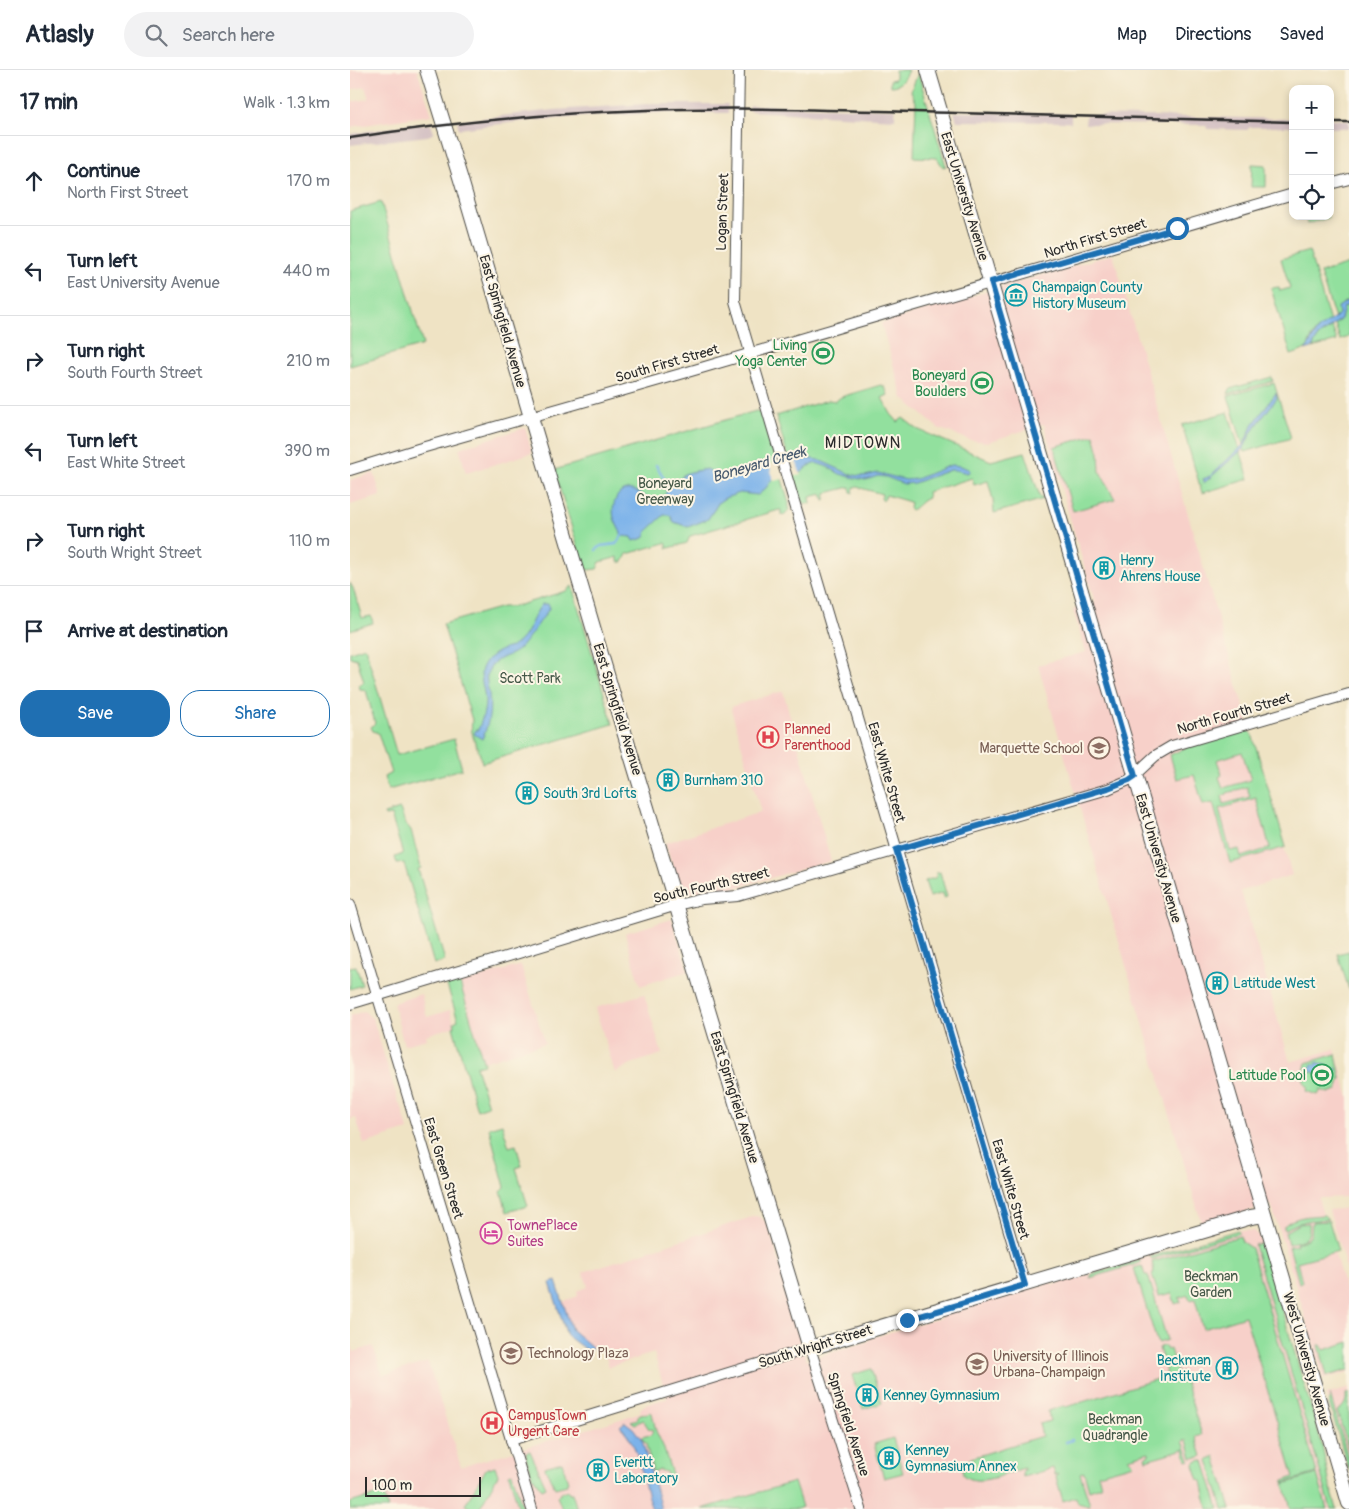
<!DOCTYPE html>
<meta charset="utf-8">
<style>
:root{--surface:#fff;--page:#f2f2f3;--text:#1f2937;--muted:#747a83;--line:#e0e1e3;--accent:#1f6fb2}
body{margin:0;font-family:Pangolin,sans-serif;background:var(--page);color:var(--text)}
.controls{position:absolute;right:15px;top:15px;display:grid;overflow:hidden;border-radius:10px;box-shadow:0 2px 8px #0003}
.controls button{width:45px;height:45px;display:grid;place-items:center;padding:0;border:0;border-bottom:1px solid var(--line);background:var(--surface);color:var(--text);font:25px sans-serif}
.scale{position:absolute;left:15px;bottom:12px;width:116px;box-sizing:border-box;padding-left:5px;border:2px solid #2b2b2b;border-top:0;font-size:14px;line-height:18px;white-space:nowrap;color:#2b2b2b;-webkit-text-stroke:4px #fcf5e5;paint-order:stroke}
.stop{position:absolute;width:15px;height:15px;margin:-11px;border:4px solid #1f6fb2;border-radius:50%;background:#fff}
.stop.end{background:#1f6fb2;border-color:#fff;box-shadow:0 1px 5px #0008}
.list{margin:0;padding:0;list-style:none}
h2{display:flex;justify-content:space-between;align-items:center;height:65px;margin:0;padding:0 20px;font-size:21px}
h2 small{font-size:16px;font-weight:400;color:var(--muted)}
.list li{display:grid;grid-template-columns:32px 1fr auto;gap:15px;align-items:center;box-sizing:border-box;height:90px;padding:0 20px;border-top:1px solid var(--line)}
.list b{display:block;font-size:19px;white-space:nowrap}
.list p{margin:0;font-size:16px;white-space:nowrap;color:var(--muted)}
.list em{font-size:16px;font-style:normal;color:var(--muted)}
.actions{display:flex;gap:10px;padding:15px 20px}
.actions a{flex:1;padding:11px 0;border:1px solid var(--accent);border-radius:20px;text-align:center;font-size:18px;color:var(--accent)}
.actions .main{background:var(--accent);color:#fff}
.icon{flex:none;width:28px;height:28px;fill:none;stroke:currentColor;stroke-width:2;stroke-linecap:round;stroke-linejoin:round}
.map{position:relative;flex:none;width:999px;height:1439px;overflow:hidden}
header{display:flex;align-items:center;gap:30px;box-sizing:border-box;height:70px;padding:0 25px;background:var(--surface);border-bottom:1px solid var(--line)}
header strong{font-size:24px}
nav{display:flex;gap:28px;margin-inline-start:auto;font-size:18px}
.search{width:350px;height:45px;background:var(--page);display:flex;align-items:center;gap:12px;box-sizing:border-box;padding:0 18px;border-radius:28px;color:var(--muted);font-size:19px}
main{display:flex}
aside{flex:1;background:var(--surface)}
.map>svg:first-child{display:block}
.built{fill:#f7d0c9}
.industrial{fill:#d2bec1}
.green{fill:#92e09e;stroke:#5e8664;fill-rule:evenodd}
.water{fill:#7bb2ea;stroke:#536e8a}
.pier{fill:#efe3c4}
.lines{fill:none;stroke-linecap:round;stroke-linejoin:round}
.stream{stroke:#7bb2ea;stroke-width:2.5}
.minor-casing{stroke:#484742;stroke-width:12}
.major-casing{stroke:#484742;stroke-width:16}
.minor{stroke:#fff;stroke-width:10}
.major{stroke:#fff;stroke-width:14}
.rail{stroke:#2b2b2b;stroke-width:2.5}
.route{stroke:#1f6fb2;stroke-width:6}
.labels{text-anchor:middle;stroke-width:4;stroke-linejoin:round;paint-order:stroke}
.street-label{font-size:14px;fill:#2b2b2b;stroke:#fcf5e5}
.culture-label{font-size:14px;fill:#0d838f;stroke:#fcf5e5;text-anchor:start}
.leisure-label{font-size:14px;fill:#27864d;stroke:#fcf5e5;text-anchor:end}
.park-label{font-size:14px;fill:#455848;stroke:#fcf5e5}
.health-label{font-size:14px;fill:#be3a42;stroke:#fcf5e5;text-anchor:start}
.education-label{font-size:14px;fill:#785e54;stroke:#fcf5e5;text-anchor:start}
.hotel-label{font-size:14px;fill:#b23c85;stroke:#fcf5e5;text-anchor:start}
.water-label{font-size:15px;font-style:italic;fill:#475a6e;stroke:#fcf5e5}
.quarter-label{font-size:16px;letter-spacing:1px;fill:#2b2b2b;stroke:#fcf5e5}
</style>
<header>
<strong>Atlasly</strong>
<div class="search"><svg class="icon" aria-label="search" viewBox="0 0 24 24"><circle cx="10" cy="10" r="6"/><path d="M15 15l6 6"/></svg>Search here</div>
<nav><a>Map</a><a>Directions</a><a>Saved</a></nav>
</header>
<main>
<aside>
<h2>17 min<small>Walk · 1.3 km</small></h2>
<ul class="list">
<li><svg class="icon" aria-label="ahead" viewBox="0 0 24 24"><path d="M12 20V5M6 11l6-6 6 6"/></svg><div><b>Continue</b><p>North First Street</p></div><em>170 m</em></li>
<li><svg class="icon" aria-label="left" viewBox="0 0 24 24"><path d="M17 20v-9H6M10 6l-5 5 5 5"/></svg><div><b>Turn left</b><p>East University Avenue</p></div><em>440 m</em></li>
<li><svg class="icon" aria-label="right" viewBox="0 0 24 24"><path d="M7 20v-9h11M14 6l5 5-5 5"/></svg><div><b>Turn right</b><p>South Fourth Street</p></div><em>210 m</em></li>
<li><svg class="icon" aria-label="left" viewBox="0 0 24 24"><path d="M17 20v-9H6M10 6l-5 5 5 5"/></svg><div><b>Turn left</b><p>East White Street</p></div><em>390 m</em></li>
<li><svg class="icon" aria-label="right" viewBox="0 0 24 24"><path d="M7 20v-9h11M14 6l5 5-5 5"/></svg><div><b>Turn right</b><p>South Wright Street</p></div><em>110 m</em></li>
<li><svg class="icon" aria-label="arrive" viewBox="0 0 24 24"><path d="M6 21V4h12l-3 4 3 4H6"/></svg><div><b>Arrive at destination</b></div></li>
</ul>
<div class="actions"><a class="main">Save</a><a>Share</a></div>
</aside>
<div class="map">
<svg width="999" height="1439" viewBox="0 0 999 1439">
<rect width="100%" height="100%" fill="#fcf5e5"/>
<filter id="ink" filterUnits="userSpaceOnUse"><feTurbulence type="fractalNoise" baseFrequency=".02" numOctaves="2"/><feDisplacementMap in="SourceGraphic" scale="10" xChannelSelector="R" yChannelSelector="G"/><feConvolveMatrix kernelMatrix="1 2 1 2 8 2 1 2 1" color-interpolation-filters="sRGB"/></filter>
<filter id="wash" filterUnits="userSpaceOnUse"><feTurbulence type="fractalNoise" baseFrequency=".0096" numOctaves="4" result="noise"/><feDisplacementMap in="SourceGraphic" scale="20" xChannelSelector="R" yChannelSelector="G"/><feGaussianBlur stdDeviation="1.12" result="paint"/><feColorMatrix in="noise" values="0 0 0 0 0 0 0 0 0 0 0 0 0 0 0 0 0 1.4 0 .05"/><feComposite in="paint" operator="in"/></filter>
<g filter="url(#wash)">
<rect width="100%" height="100%" fill="#efe3c4"/>
<g class="built">
<polygon points="0,0 67,0 82,45 0,57 0,32 19,29 15,17 0,20"/>
<polygon points="763,184 942,805 891,821 940,992 985,979 999,1028 999,1127 968,1128 999,1232 999,1302 974,1309 921,1134 852,1155 688,595 736,582 723,540 745,533 713,424 694,354 638,372 620,370 588,358 553,328 531,253"/>
<polygon points="175,358 182,383 116,403 109,378"/>
<polygon points="24,403 31,426 0,435 0,410"/>
<polygon points="433,621 481,791 381,819 349,821 332,825 315,773 411,742 381,639 383,636"/>
<polygon points="322,849 338,901 290,916 275,863"/>
<polygon points="171,895 195,973 133,992 110,913"/>
<polygon points="71,924 77,947 100,940 105,956 76,965 77,969 54,975 43,933"/>
<polygon points="294,924 312,984 281,994 265,1003 245,938"/>
<polygon points="14,941 23,949 48,1031 52,1038 58,1060 14,1074 6,1048 0,1049 0,946"/>
<polygon points="999,1138 999,1208 979,1140"/>
<polygon points="405,1146 409,1147 415,1151 420,1160 456,1290 517,1272 521,1268 548,1260 591,1248 591,1244 702,1212 703,1215 888,1160 903,1161 909,1166 912,1173 987,1439 0,1439 0,1271 4,1282 23,1276 33,1305 78,1292 111,1397 261,1352 291,1342 290,1339 295,1335 317,1328 304,1283 259,1297 254,1280 246,1281 222,1260 212,1232 228,1226 227,1221 238,1217 233,1202"/>
<polygon points="999,1318 999,1402 976,1325"/>
</g>
<g class="industrial">
<polygon points="297,34 378,34 378,43 310,43 229,47 176,51 109,59 107,51 203,40"/>
<polygon points="400,35 545,39 545,49 399,41"/>
<polygon points="604,42 721,44 721,53 718,52 607,51"/>
<polygon points="736,45 943,49 943,57 900,57 897,60 857,59 856,55 735,54"/>
<polygon points="980,49 999,50 999,58 980,58"/>
<polygon points="81,54 84,63 78,66 0,75 0,64 59,55"/>
</g>
<g class="green">
<path d="M545,0H558C554,9 551,16 540,16V10L545,9Z"/>
<polygon points="568,3 596,96 593,97 587,88 564,87 566,32 561,21"/>
<polygon points="902,94 916,95 916,117 901,117"/>
<polygon points="31,132 73,275 0,296 0,141"/>
<polygon points="955,146 978,146 978,148 957,154"/>
<path d="M959,181L980,252C976,255 970,258 966,261C954,277 965,277 941,285L921,218L929,217L930,221L940,218L931,189Z"/>
<polygon points="999,194 999,230 993,233 989,244 985,249 970,203"/>
<polygon points="999,235 999,267 990,270 985,254 991,249 994,237"/>
<polygon points="982,257 987,271 962,278 968,267"/>
<polygon points="922,307 923,311 878,324 880,319"/>
<polygon points="924,313 941,368 895,382 878,326"/>
<path d="M531,315L535,317L538,325L532,328L541,344L548,352L553,348L567,359L641,391L675,382L690,427L694,429L644,443L643,430L638,411L624,415L622,408L577,422L578,428C570,431 568,437 561,440L559,438L560,432L536,425L533,431L531,429L532,424L507,417H504L503,423L501,422L500,417L476,423L475,430H474L472,424L460,427L461,434L454,433L450,429L426,346L478,330L486,331L491,327Z"/>
<polygon points="406,341 412,342 439,433 439,439 436,444 431,445 431,440 429,440 340,466 337,473 319,478 317,478 317,474 315,473 277,484 273,492 268,492 268,487 250,492 247,499 238,500 234,497 204,400"/>
<polygon points="878,342 899,409 852,423 832,355"/>
<polygon points="744,365 749,383 750,402 765,429 723,441 704,377"/>
<polygon points="0,513 3,518 12,548 21,546 23,553 0,560"/>
<path d="M222,516L263,654L132,693C129,676 119,668 122,650L93,554L152,537H163L216,521Z"/>
<polygon points="15,577 47,685 104,669 112,699 38,720 34,707 41,703 28,663 23,661 21,657 25,653 16,620 10,619 9,615 14,612 7,589 0,587 0,582"/>
<path d="M897,660L902,664L936,777L880,793L863,733L853,735L844,705L827,709L820,685L839,676ZM892,682L901,710L873,718L869,707L872,705L867,690ZM897,717L900,727L874,734L872,726L877,724V723ZM906,728L920,778L891,787L889,779L880,781L869,739Z"/>
<polygon points="50,739 55,753 61,760 71,798 68,799 95,891 84,894 54,793 47,794 45,787 53,784 41,745 35,746 34,744"/>
<polygon points="590,802 597,827 593,828 592,823 580,827 575,811 587,807 586,803"/>
<polygon points="999,881 999,920 988,884"/>
<polygon points="6,896 12,915 0,919 0,897"/>
<polygon points="106,909 110,913 134,994 126,996 138,1036 127,1040 103,957 105,956 104,952 108,950 96,912"/>
<polygon points="986,984 991,1008 987,1020 978,1023 971,1020 968,1025 957,1021 958,1016 955,1015 953,1007 956,993"/>
<polygon points="152,1054 159,1077 166,1075 172,1096 166,1098 178,1136 157,1142 151,1121 155,1117 139,1058"/>
<path d="M974,1145L978,1149L957,1151L946,1154L934,1160V1156C944,1146 961,1146 974,1145Z"/>
<path d="M979,1151L988,1181L947,1192L952,1212L949,1213L939,1176L947,1175L946,1173C962,1168 961,1168 962,1152Z"/>
<path d="M959,1153C961,1171 953,1169 938,1174L935,1162L949,1154Z"/>
<polygon points="888,1160 889,1163 802,1189 800,1187"/>
<polygon points="890,1166 892,1172 901,1178 967,1403 933,1413 933,1411 944,1407 895,1246 853,1259 845,1229 840,1230 838,1225 829,1228 831,1232 825,1234 822,1223 809,1226 802,1205 804,1202 802,1192"/>
<polygon points="912,1173 971,1371 980,1415 987,1439 981,1439 904,1175"/>
<polygon points="790,1190 790,1193 740,1208 742,1204"/>
<polygon points="792,1196 795,1205 798,1205 817,1270 809,1273 807,1272 784,1198"/>
<polygon points="999,1272 999,1300 977,1306 969,1275 971,1275 974,1280"/>
<path d="M812,1276H815L817,1280L820,1279L827,1303L832,1302L852,1365L846,1367L852,1386L851,1387L842,1388L837,1370L833,1371L840,1390L837,1391L834,1379L796,1390L795,1387L799,1385V1382L778,1388L784,1394L748,1404L751,1416L739,1420L734,1402L730,1403L740,1435L739,1436L728,1433L726,1427L713,1431L706,1407L708,1404L705,1405L703,1398L673,1407L672,1402L674,1400V1398C657,1403 627,1418 613,1405C611,1398 616,1392 621,1388L692,1366L689,1354L700,1351L698,1341L713,1336L716,1337L817,1306L809,1278Z"/>
<polygon points="521,1299 532,1333 513,1339 502,1305"/>
<path d="M999,1323V1380L987,1341C994,1337 997,1332 996,1324Z"/>
<polygon points="980,1325 999,1390 999,1401 979,1333"/>
<polygon points="301,1342 302,1343 306,1361 313,1376 323,1407 319,1409 316,1402 310,1400 303,1403 296,1374 291,1367 301,1365 303,1360 299,1359 293,1350 285,1354 281,1351 288,1349 288,1346"/>
<polygon points="543,1368 553,1403 534,1408 524,1374"/>
<path d="M180,1381L196,1417L192,1419C183,1409 176,1396 176,1382Z"/>
<polygon points="865,1386 881,1439 873,1439 858,1390"/>
<polygon points="852,1390 854,1391 869,1439 858,1439 852,1411 849,1410 844,1395 845,1392"/>
<polygon points="212,1392 218,1412 216,1413 217,1415 205,1418 195,1398 195,1397"/>
<polygon points="145,1396 148,1405 129,1439 122,1439 115,1435 136,1399"/>
<polygon points="162,1403 173,1439 169,1439 159,1404"/>
<polygon points="967,1404 977,1439 941,1439 934,1414"/>
<polygon points="444,1412 452,1437 447,1439 352,1439"/>
<polygon points="218,1420 219,1423 222,1423 227,1439 212,1439 207,1426 210,1423"/>
<polygon points="33,1423 38,1439 0,1439 0,1433"/>
</g>
<g class="water">
<path d="M999,230V235L994,237L991,249L968,267L962,278L955,280C960,275 962,269 966,262C971,255 983,251 989,244L988,237Z"/>
<polygon points="926,323 927,328 901,363 894,378 854,413 853,409 860,406 894,374 902,356"/>
<path d="M454,388L469,390L502,405L515,406L528,403L556,410L566,409L601,395L611,396L620,400L618,403L605,400H600L564,413L554,414L536,407L528,406L516,410L505,408L490,404L478,397L466,393L457,397L451,403L423,408L416,418L408,425L390,423L375,428L369,432L358,449L338,457L324,452L320,445H314L298,460L294,468L284,471L282,467L272,466C270,460 266,454 264,448C261,437 266,417 282,420C292,422 303,437 314,426C317,423 317,420 316,416L327,414L334,404L345,401L357,399L367,405L378,408L410,392L419,397Z"/>
<path d="M192,534H198L200,537C198,541 173,576 168,580C158,588 143,587 138,602C135,609 138,617 139,624C141,641 139,654 132,669L124,664L126,660H128C133,647 137,636 134,622C133,616 131,610 131,603C132,591 144,583 154,579C158,577 162,578 165,575C179,566 182,546 192,534Z"/>
<polygon points="967,992 987,999 985,1003 972,998 970,1004 959,1001 962,994 966,995"/>
<polygon points="206,1211 222,1260 242,1277 239,1282 217,1266 200,1213"/>
<path d="M275,1352L283,1358L292,1370L311,1439H302C291,1411 292,1378 270,1356Z"/>
</g>
<polygon class="pier" points="445,388 451,405 424,411 419,394"/>
<g class="lines">
<g class="stream">
<polyline points="306,395 315,410"/>
<polyline points="246,480 251,476 266,474 273,464"/>
<polyline points="716,1372 722,1370"/>
</g>
</g>
</g>
<g filter="url(#ink)">
<g class="lines">
<g class="minor-casing">
<g id="minor">
<polyline points="389,0 385,231 675,1215"/>
<polyline points="980,114 999,109"/>
<polyline points="0,400 68,379 341,301 943,124"/>
<polyline points="0,834 182,1439"/>
<polyline points="0,934 327,835 352,829 388,826 758,719 779,710 805,686 822,676 999,624"/>
<polyline points="161,1370 460,1278 511,1439"/>
</g>
</g>
<g class="major-casing">
<g id="major">
<polyline points="77,0 111,110 266,635 460,1278 901,1147 914,1145"/>
<polyline points="578,0 999,1433"/>
</g>
</g>
<use href="#minor" class="minor"/>
<use href="#major" class="major"/>
<g class="rail">
<polyline points="980,52 999,52"/>
<path d="M0,68C98,53 198,43 298,40C400,36 503,41 606,43C718,46 830,49 943,52"/>
</g>
</g>
</g>
<g class="lines" filter="url(#ink)">
<polyline class="route" points="557,1250 675,1215 546,780 758,718 779,710 785,706 641,212 827,158"/>
</g>
<defs>
<g id="museum-ring" transform="scale(1.125)"><circle r="9.5" fill="#fcf5e5" stroke="#0f9aa8" stroke-width="1.5"/><path d="M0-6L6-3V-2H-6V-3ZM-5-1h2V3h-2ZM-1-1h2V3h-2ZM3-1h2V3H3ZM-6 4H6V6H-6Z" fill="#0f9aa8"/></g>
<g id="stadium-ring" transform="scale(1.125)"><circle r="9.5" fill="#fcf5e5" stroke="#2e9e5b" stroke-width="1.5"/><path d="M0-5a6.5 5 0 1 0 0 10a6.5 5 0 1 0 0-10ZM-3.5-1.8h7v3.6h-7Z" fill="#2e9e5b"/></g>
<g id="building-ring" transform="scale(1.125)"><circle r="9.5" fill="#fcf5e5" stroke="#0f9aa8" stroke-width="1.5"/><path d="M-4-6H4V6H1V3H-1V6H-4ZM-2.5-4.3h1.7v1.8h-1.7ZM.8-4.3h1.7v1.8H.8ZM-2.5-1h1.7V.8h-1.7ZM.8-1h1.7V.8H.8Z" fill="#0f9aa8"/></g>
<g id="hospital-ring" transform="scale(1.125)"><circle r="9.5" fill="#fcf5e5" stroke="#e0444e" stroke-width="1.5"/><path d="M-5-5h3v3.5h4V-5h3V5h-3V1.5h-4V5h-3Z" fill="#e0444e"/></g>
<g id="school-ring" transform="scale(1.125)"><circle r="9.5" fill="#fcf5e5" stroke="#8d6e63" stroke-width="1.5"/><path d="M0-5L7-2L0 1L-7-2ZM-4 1L0 2.5L4 1V4Q0 6-4 4Z" fill="#8d6e63"/></g>
<g id="hotel-ring" transform="scale(1.125)"><circle r="9.5" fill="#fcf5e5" stroke="#d1479c" stroke-width="1.5"/><path d="M-6-4.5h1.5V1H6V5H4.5V3h-9V5H-6ZM-4 0a1.8 1.8 0 1 1 3.6 0ZM.5 0V-2.5h3Q6-2.5 6 0Z" fill="#d1479c"/></g>
<g id="university-ring" transform="scale(1.125)"><circle r="9.5" fill="#fcf5e5" stroke="#8d6e63" stroke-width="1.5"/><path d="M0-5L7-2L0 1L-7-2ZM-4 1L0 2.5L4 1V4Q0 6-4 4Z" fill="#8d6e63"/></g>
</defs>
<g fill-rule="evenodd">
<use href="#museum-ring" x="666" y="225"/>
<use href="#stadium-ring" x="473" y="283"/>
<use href="#stadium-ring" x="632" y="313"/>
<use href="#building-ring" x="754" y="498"/>
<use href="#hospital-ring" x="418" y="667"/>
<use href="#school-ring" x="749" y="678"/>
<use href="#building-ring" x="318" y="710"/>
<use href="#building-ring" x="177" y="723"/>
<use href="#building-ring" x="867" y="913"/>
<use href="#stadium-ring" x="972" y="1005"/>
<use href="#hotel-ring" x="141" y="1163"/>
<use href="#university-ring" x="161" y="1283"/>
<use href="#university-ring" x="627" y="1294"/>
<use href="#building-ring" x="877" y="1298"/>
<use href="#building-ring" x="517" y="1325"/>
<use href="#hospital-ring" x="142" y="1353"/>
<use href="#building-ring" x="539" y="1388"/>
<use href="#building-ring" x="248" y="1400"/>
</g>
<g class="labels">
<g class="street-label">
<text transform="translate(615 126) rotate(73)" y="5">East University Avenue</text>
<text transform="translate(372 142) rotate(-88)" y="5">Logan Street</text>
<text transform="translate(745 168) rotate(-17)" y="5">North First Street</text>
<text transform="translate(153 251) rotate(74)" y="5">East Springfield Avenue</text>
<text transform="translate(317 293) rotate(-16)" y="5">South First Street</text>
<text transform="translate(268 639) rotate(73)" y="5">East Springfield Avenue</text>
<text transform="translate(884 643) rotate(-16)" y="5">North Fourth Street</text>
<text transform="translate(537 702) rotate(74)" y="5">East White Street</text>
<text transform="translate(809 788) rotate(74)" y="5">East University Avenue</text>
<text transform="translate(361 815) rotate(-13)" y="5">South Fourth Street</text>
<text transform="translate(385 1027) rotate(73)" y="5">East Springfield Avenue</text>
<text transform="translate(94 1098) rotate(73)" y="5">East Green Street</text>
<text transform="translate(661 1119) rotate(74)" y="5">East White Street</text>
<text transform="translate(465 1276) rotate(-17)" y="5">South Wright Street</text>
<text transform="translate(957 1289) rotate(74)" y="5">West University Avenue</text>
<text transform="translate(499 1354) rotate(72)" y="5">Springfield Avenue</text>
</g>
<g class="culture-label">
<text x="682" y="222">Champaign County<tspan x="682" dy="16">History Museum</tspan></text>
<text x="770" y="495">Henry<tspan x="770" dy="16">Ahrens House</tspan></text>
<text x="334" y="715">Burnham 310</text>
<text x="193" y="728">South 3rd Lofts</text>
<text x="883" y="918">Latitude West</text>
<text x="861" y="1295" text-anchor="end">Beckman<tspan x="861" dy="16">Institute</tspan></text>
<text x="533" y="1330">Kenney Gymnasium</text>
<text x="555" y="1385">Kenney<tspan x="555" dy="16">Gymnasium Annex</tspan></text>
<text x="264" y="1397">Everitt<tspan x="264" dy="16">Laboratory</tspan></text>
</g>
<g class="leisure-label">
<text x="457" y="280">Living<tspan x="457" dy="16">Yoga Center</tspan></text>
<text x="616" y="310">Boneyard<tspan x="616" dy="16">Boulders</tspan></text>
<text x="956" y="1010">Latitude Pool</text>
</g>
<g class="park-label">
<text x="315" y="418">Boneyard<tspan x="315" dy="16">Greenway</tspan></text>
<text x="180" y="613">Scott Park</text>
<text x="861" y="1211">Beckman<tspan x="861" dy="16">Garden</tspan></text>
<text x="765" y="1354">Beckman<tspan x="765" dy="16">Quadrangle</tspan></text>
</g>
<g class="health-label">
<text x="434" y="664">Planned<tspan x="434" dy="16">Parenthood</tspan></text>
<text x="158" y="1350">CampusTown<tspan x="158" dy="16">Urgent Care</tspan></text>
</g>
<g class="education-label">
<text x="733" y="683" text-anchor="end">Marquette School</text>
<text x="177" y="1288">Technology Plaza</text>
<text x="643" y="1291">University of Illinois<tspan x="643" dy="16">Urbana-Champaign</tspan></text>
</g>
<g class="hotel-label">
<text x="157" y="1160">TownePlace<tspan x="157" dy="16">Suites</tspan></text>
</g>
<g class="water-label">
<text transform="translate(409 394) rotate(-16)" y="5">Boneyard Creek</text>
</g>
<g class="quarter-label">
<text x="513" y="378">MIDTOWN</text>
</g>
</g>
</svg>
<div class="controls">
<button>+</button>
<button>−</button>
<button><svg class="icon" aria-label="locate" viewBox="0 0 24 24"><circle cx="12" cy="12" r="6"/><path d="M12 2v4M12 18v4M2 12h4M18 12h4"/></svg></button>
</div>
<div class="scale">100 m</div>
<div class="stop" style="left:827px;top:158px"></div>
<div class="stop end" style="left:557px;top:1250px"></div>
</div>
</main>
